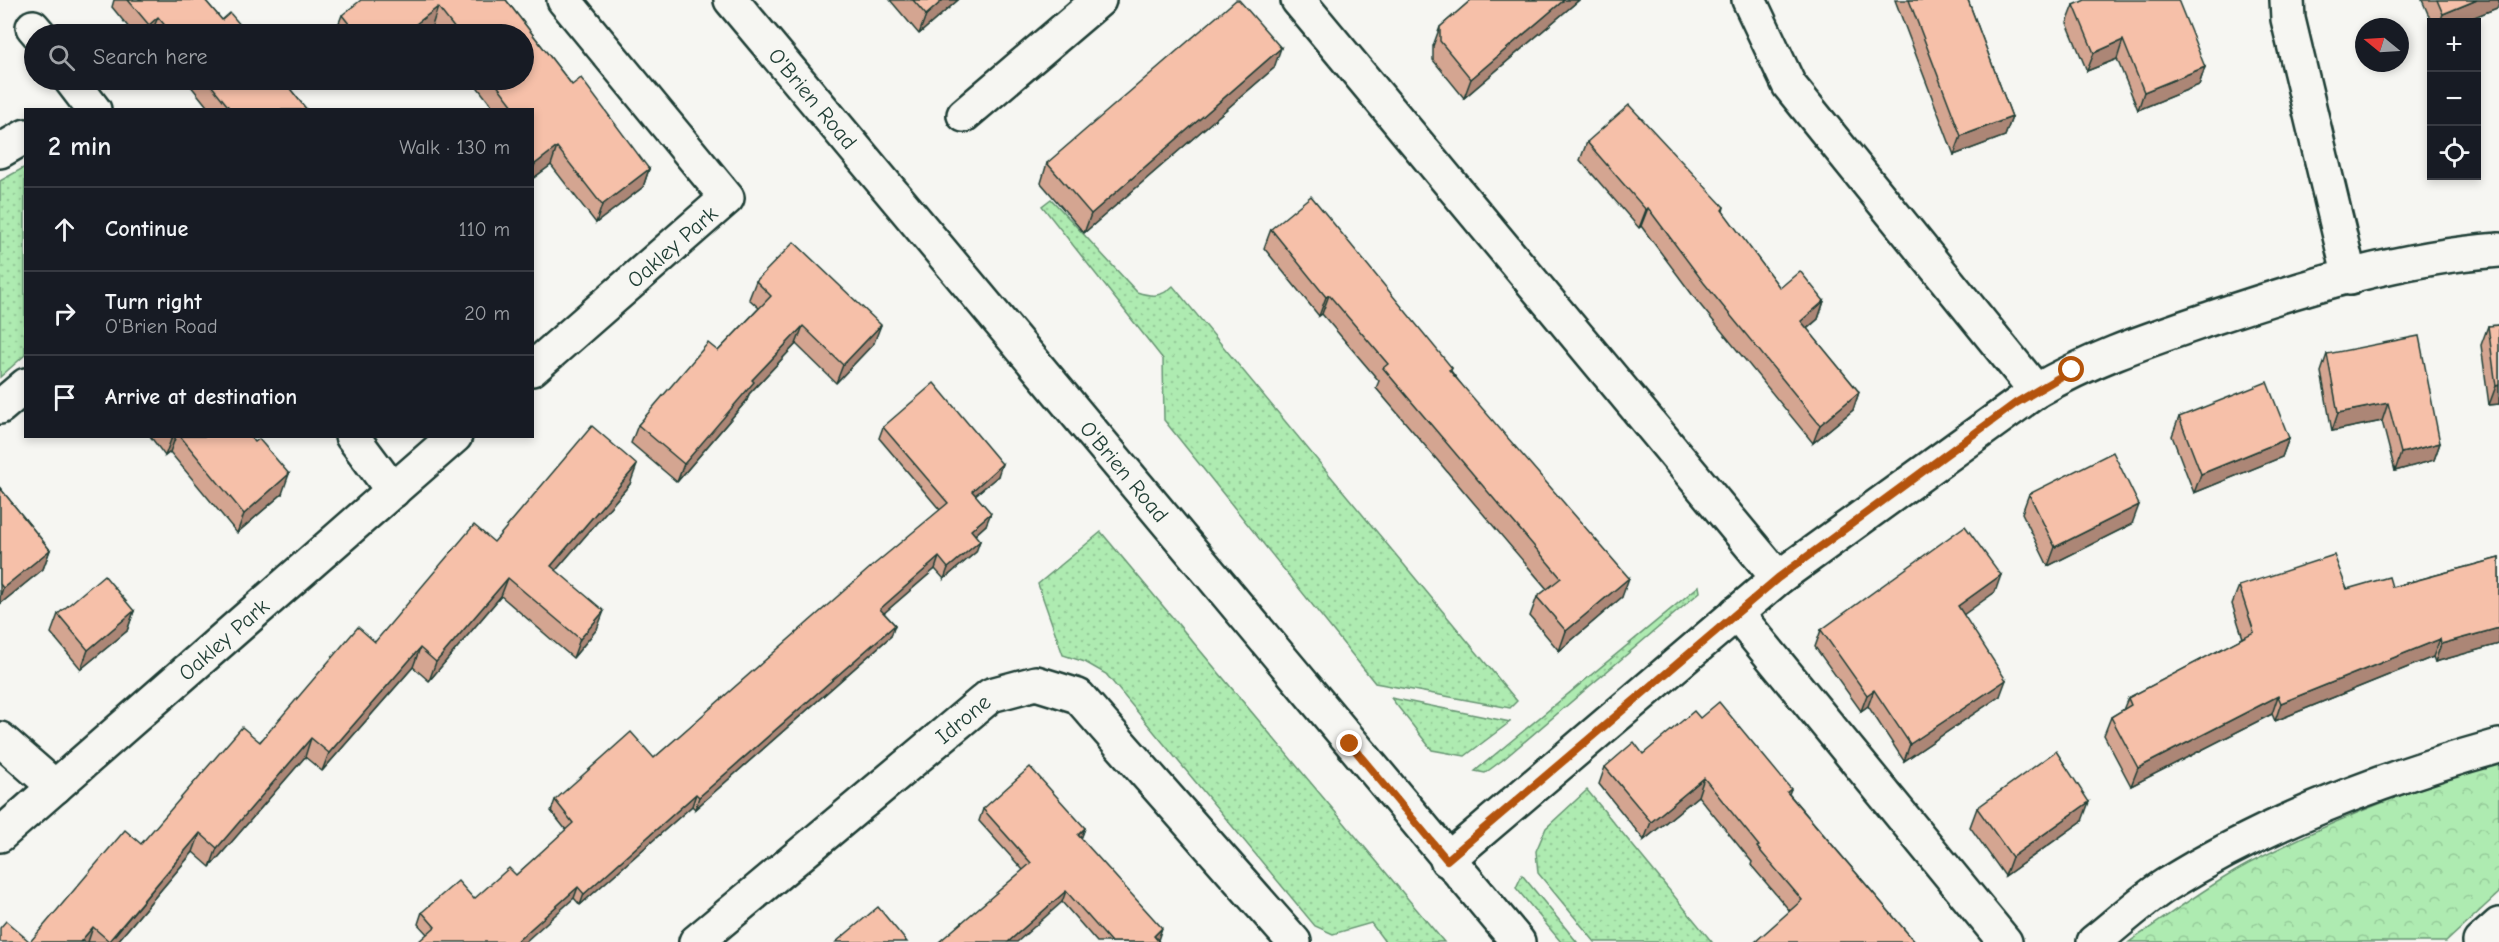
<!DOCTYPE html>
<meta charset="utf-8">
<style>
:root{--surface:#171b24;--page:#242831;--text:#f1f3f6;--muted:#9ea1a6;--line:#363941}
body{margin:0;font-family:"Comic Neue",sans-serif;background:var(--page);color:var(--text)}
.controls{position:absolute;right:18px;top:18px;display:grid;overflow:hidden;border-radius:0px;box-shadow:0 3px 9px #0003}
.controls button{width:54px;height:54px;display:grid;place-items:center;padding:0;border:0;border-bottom:2px solid var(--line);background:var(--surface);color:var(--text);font:30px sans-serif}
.compass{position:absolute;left:2355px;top:18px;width:54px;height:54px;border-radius:50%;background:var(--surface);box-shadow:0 3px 9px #0003;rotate:288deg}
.stop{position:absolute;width:18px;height:18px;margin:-14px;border:4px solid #b45309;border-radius:50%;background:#fff}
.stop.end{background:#b45309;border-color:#fff;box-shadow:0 2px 6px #0008}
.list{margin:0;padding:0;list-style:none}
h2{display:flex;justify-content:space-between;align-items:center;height:78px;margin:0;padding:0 24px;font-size:26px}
h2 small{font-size:20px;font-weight:400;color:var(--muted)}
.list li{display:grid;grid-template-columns:39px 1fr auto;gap:18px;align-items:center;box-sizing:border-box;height:84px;padding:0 24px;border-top:2px solid var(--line)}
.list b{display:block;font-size:22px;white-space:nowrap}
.list p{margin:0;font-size:20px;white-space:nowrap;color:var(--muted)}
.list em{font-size:20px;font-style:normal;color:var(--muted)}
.icon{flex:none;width:33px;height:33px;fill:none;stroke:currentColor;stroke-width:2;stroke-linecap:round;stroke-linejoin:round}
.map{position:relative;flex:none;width:2499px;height:942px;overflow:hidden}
.search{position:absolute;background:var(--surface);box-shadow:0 3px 9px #0003;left:24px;top:24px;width:510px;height:66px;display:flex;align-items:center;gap:15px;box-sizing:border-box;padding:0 21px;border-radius:33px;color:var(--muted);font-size:22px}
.panel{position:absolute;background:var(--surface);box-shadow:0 3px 9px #0003;left:24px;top:108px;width:510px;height:330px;border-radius:0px}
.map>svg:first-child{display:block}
.grass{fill:url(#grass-dots);stroke:#669472;stroke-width:1.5}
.park{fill:url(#park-crowns);stroke:#669472;stroke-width:1.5}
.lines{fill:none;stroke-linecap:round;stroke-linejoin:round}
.minor-casing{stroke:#1f3d34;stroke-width:38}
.minor{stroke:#f6f6f2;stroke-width:33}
.wall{fill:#d4a591;stroke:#1f3d34;stroke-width:1.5}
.shaded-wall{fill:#ac8676;stroke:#1f3d34;stroke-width:1.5}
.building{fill:#f6c0a9;stroke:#1f3d34;stroke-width:1.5}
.route{stroke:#b45309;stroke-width:8}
.labels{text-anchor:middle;stroke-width:5;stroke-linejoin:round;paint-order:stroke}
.street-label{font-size:22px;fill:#1f3d34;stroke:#f6f6f2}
</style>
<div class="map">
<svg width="2499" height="942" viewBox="0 0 2499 942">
<defs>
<pattern id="grass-dots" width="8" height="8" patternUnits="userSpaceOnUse" patternTransform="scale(1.5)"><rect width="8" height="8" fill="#aeebb1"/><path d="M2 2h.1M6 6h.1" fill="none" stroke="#95ca99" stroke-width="1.8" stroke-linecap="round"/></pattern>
<pattern id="park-crowns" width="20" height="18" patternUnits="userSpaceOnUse" patternTransform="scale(1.5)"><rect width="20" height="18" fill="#aeebb1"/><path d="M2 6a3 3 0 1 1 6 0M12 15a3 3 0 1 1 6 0" fill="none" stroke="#95ca99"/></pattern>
</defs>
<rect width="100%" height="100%" fill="#f6f6f2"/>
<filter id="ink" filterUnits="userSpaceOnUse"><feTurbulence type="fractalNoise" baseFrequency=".0167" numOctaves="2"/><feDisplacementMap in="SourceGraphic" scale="12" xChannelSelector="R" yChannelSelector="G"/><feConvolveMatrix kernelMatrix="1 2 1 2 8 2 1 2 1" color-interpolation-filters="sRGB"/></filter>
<g filter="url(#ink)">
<g class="grass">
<polygon points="25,167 25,355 0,377 0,181"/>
<path d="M1051,199L1137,292C1152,297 1162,297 1173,286L1517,701L1510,708L1375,683L1164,420L1163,359L1042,206Z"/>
<polygon points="1101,532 1444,942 1385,942 1371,923 1333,934 1315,926 1106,674 1085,662 1063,655 1038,584"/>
<polygon points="1699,586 1700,592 1504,759 1485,773 1475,771"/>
<polygon points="1391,698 1510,722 1465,756 1432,750"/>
<polygon points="1587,790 1712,942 1595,942 1538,873 1536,851 1546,828"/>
<polygon points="1522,875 1577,942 1561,942 1516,888"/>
</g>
<path class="park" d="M2499,764V893L2446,942H2129C2168,916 2207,886 2248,864C2327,823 2413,787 2499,764Z"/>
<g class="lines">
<g class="minor-casing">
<g id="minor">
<path id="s1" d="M731,0L1518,942"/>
<polyline points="1298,0 1778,578"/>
<polyline points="1749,0 1789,85 2036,391"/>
<polyline points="2287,0 2288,19 2350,278"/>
<polyline points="33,27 39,34"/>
<polyline points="71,80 94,110"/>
<polyline points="964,115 1099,0"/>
<polyline points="0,151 26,136"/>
<path id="s2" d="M532,369L727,198L564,0"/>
<polyline points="0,407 26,385"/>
<polyline points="352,436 393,491"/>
<polyline points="1736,613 2005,942"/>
<polyline points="0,739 55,787"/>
<path id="s3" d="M0,835L455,436"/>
<path d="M1447,860L1778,578L2036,391C2092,358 2151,339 2212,318C2304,287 2402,257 2499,250"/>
<path id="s4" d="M696,942L991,695L1036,683L1078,696L1294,942"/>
<path d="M2094,942C2118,923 2141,901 2166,885C2269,821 2383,778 2499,746"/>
<polyline points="2480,942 2499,925"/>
</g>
</g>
<use href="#minor" class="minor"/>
</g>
<g class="wall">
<polygon points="114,0 205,0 222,20 248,34 134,34 112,7"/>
<polygon points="506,0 572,85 649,169 643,187 596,223 551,165 532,179 532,110 495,110 472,80 524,80 524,34 438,34 432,26 420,34 336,34 335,33 342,15"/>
<polygon points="890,0 958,0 919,34"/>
<polygon points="1471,0 1579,0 1464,98 1433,60 1433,46 1440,27"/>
<polygon points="1895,0 1968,0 2012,117 2005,136 1954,155"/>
<polygon points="2422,0 2499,0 2497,8 2462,22 2432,23"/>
<polygon points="2074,5 2205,67 2199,85 2138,110 2117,59 2087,71 2067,23"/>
<polygon points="1274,68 1084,233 1041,183 1047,163"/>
<polygon points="186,80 283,80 307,110 210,110"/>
<polygon points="1587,142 1724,207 1723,212 1780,288 1824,301 1818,319 1807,329 1859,392 1853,410 1813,443 1697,301 1641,226 1639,228 1580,160"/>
<polygon points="1271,229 1452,368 1451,371 1622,597 1559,651 1530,616 1537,597 1547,589 1376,388 1379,381 1322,314 1319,316 1264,248"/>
<polygon points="756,281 874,343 836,383 796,344 749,394 747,400 677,482 631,443 638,425 718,351 759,308 749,299"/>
<polygon points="2499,325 2499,404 2489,405 2481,345 2488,326"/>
<polygon points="2327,354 2440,443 2434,460 2395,471 2382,421 2332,431 2321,372"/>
<polygon points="2179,417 2289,438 2282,457 2194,493 2172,436"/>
<polygon points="883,427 998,476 975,495 986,525 975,535 976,552 944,579 935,569 884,613 895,625 891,636 695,809 692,806 580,905 574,898 427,934 418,924 422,912 474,899 516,875 566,830 551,811 555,800 654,758 940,510 879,438"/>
<polygon points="150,436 250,436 282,494 237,533 170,452 165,456"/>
<polygon points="630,484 556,570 597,629 573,658 501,596 429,681 413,667 322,771 305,757 210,867 193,852 117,942 30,942 141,844 375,642"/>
<polygon points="0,488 50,550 43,569 0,604"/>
<polygon points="2029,494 2132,524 2048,566 2022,513"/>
<polygon points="2499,558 2499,644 2435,662 2433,657 2275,721 2272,714 2131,786 2104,735 2111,717 2123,710 2128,698 2243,638 2232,604 2239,586 2347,589 2392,587"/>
<polygon points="1995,592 1963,614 2000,696 1904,761 1868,706 1861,711 1815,647 1821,630"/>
<polygon points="134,611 127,631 81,669 51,633 58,614"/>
<polygon points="1700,718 1791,789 1789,794 1915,942 1790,911 1751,865 1752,862 1698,796 1644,840 1599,784 1605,767 1643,754"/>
<polygon points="1977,808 2082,821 2005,876 1970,827"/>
<polygon points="983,809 1085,828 1081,838 1159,942 1097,942 1062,902 1023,870 979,821"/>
</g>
<g class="shaded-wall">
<polygon points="943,0 958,0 919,34 926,15"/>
<polygon points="1564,0 1579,0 1464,98 1471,79"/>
<polygon points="2477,0 2499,0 2499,3 2497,8 2462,22 2440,22 2443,14"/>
<polygon points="438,7 432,26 420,34 403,34"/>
<polygon points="158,17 151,34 145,34 149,25"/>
<polygon points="2123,40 2117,59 2087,71 2094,53"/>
<polygon points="1281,48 1274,68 1084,233 1091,214"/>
<polygon points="2205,67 2199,85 2138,110 2144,92"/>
<polygon points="2012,117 2005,136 1954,155 1961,136"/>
<polygon points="557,147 551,165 532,179 532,171 535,164"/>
<polygon points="649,169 643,187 596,223 602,205"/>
<polygon points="1648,208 1641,226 1639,228 1646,210"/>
<polygon points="1329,295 1322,314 1319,316 1326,297"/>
<polygon points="1824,301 1818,319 1794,339 1801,321"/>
<polygon points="881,325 874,343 836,383 843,365"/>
<polygon points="803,326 796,344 749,394 747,400 677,482 684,464 752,380"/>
<polygon points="2499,385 2499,404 2489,405 2496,386"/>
<polygon points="1859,392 1853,410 1813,443 1820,425"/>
<polygon points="2388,403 2382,421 2332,431 2338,413"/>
<polygon points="176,436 170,452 165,456 172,437"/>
<polygon points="2289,438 2282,457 2194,493 2201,474"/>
<polygon points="2440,443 2434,460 2395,471 2401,453"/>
<polygon points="1002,464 998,476 967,502 972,491"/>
<polygon points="637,465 630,484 544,584 551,566"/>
<polygon points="289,474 282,494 237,533 244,514"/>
<polygon points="2139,505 2132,524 2048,566 2055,547"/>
<polygon points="991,513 986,525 967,542 971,530"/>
<polygon points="980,541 976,552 944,579 948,568"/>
<polygon points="50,550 43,569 0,604 0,597 3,588"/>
<polygon points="939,557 935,569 876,620 880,609"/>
<polygon points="2001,575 1995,592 1952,623 1958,606"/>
<polygon points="508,578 501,596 429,681 436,662"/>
<polygon points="1629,578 1622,597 1559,651 1566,631"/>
<polygon points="134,611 127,631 81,669 88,650"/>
<polygon points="604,611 597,629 573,658 580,639"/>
<polygon points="895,625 891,636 695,809 699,797"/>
<polygon points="2499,628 2499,644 2435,662 2441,644"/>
<polygon points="2440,639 2433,657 2275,721 2281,703"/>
<polygon points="420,648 413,667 322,771 329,753"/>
<polygon points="2006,680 2000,696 1904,761 1910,744"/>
<polygon points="1874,690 1868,706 1861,711 1867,695"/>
<polygon points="2278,696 2272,714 2131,786 2138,768"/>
<polygon points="311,738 305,757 210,867 217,848"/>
<polygon points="1704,778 1698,796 1644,840 1651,822"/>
<polygon points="696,794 692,806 580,905 584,894"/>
<polygon points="2089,802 2082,821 2005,876 2012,857"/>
<polygon points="1085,828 1081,839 1078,835"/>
<polygon points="200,833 193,852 117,942 109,942"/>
<polygon points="578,887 574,898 525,942 516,942"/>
<polygon points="1066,891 1062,902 1017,942 1008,942"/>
<polygon points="93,927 88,942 80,942"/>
<polygon points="1162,928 1158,940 1154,936"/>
</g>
<g class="building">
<polygon points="128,0 205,0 222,20 230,13 248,34 172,34 158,17 149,25"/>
<polygon points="361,0 506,0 572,85 581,78 649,169 602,205 557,147 535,164 532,161 532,110 516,110 493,80 524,80 524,34 459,34 438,7 403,34 357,34 342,15"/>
<polygon points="913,0 943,0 926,15"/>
<polygon points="1236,0 1239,0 1281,48 1091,214 1047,163"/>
<polygon points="1471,0 1564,0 1471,79 1440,41 1440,27"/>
<polygon points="1909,0 1968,0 2012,117 1961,136"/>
<polygon points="2085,0 2178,0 2205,67 2144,92 2123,40 2094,53 2074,5"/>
<polygon points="2437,0 2477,0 2443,14"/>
<polygon points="207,80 283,80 307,110 231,110"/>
<polygon points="1629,105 1724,207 1722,210 1780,288 1800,271 1824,301 1801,321 1859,392 1820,425 1704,283 1648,208 1646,210 1587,142"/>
<polygon points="1311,196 1452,368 1449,370 1629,578 1566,631 1537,597 1561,578 1383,368 1388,364 1329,295 1326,297 1271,229"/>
<polygon points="794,242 881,325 843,365 803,326 752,380 754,382 684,464 638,425 708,343 718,351 771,296 756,281"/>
<polygon points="2499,325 2499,385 2496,386 2488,326"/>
<polygon points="2419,336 2440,443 2401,453 2388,403 2338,413 2327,354"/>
<polygon points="2267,382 2289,438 2201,474 2179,417"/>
<polygon points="934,383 1002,464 972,491 991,513 971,530 980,541 948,568 939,557 880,609 895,625 699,797 696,794 584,894 578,887 516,942 418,942 435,927 422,912 458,881 474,899 509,868 516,875 573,823 555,800 631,732 654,758 871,567 948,503 883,427"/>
<polygon points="592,426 637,465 551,566 604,611 580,639 508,578 436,662 420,648 329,753 311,738 217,848 200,833 109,941 93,927 80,942 30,942 125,830 141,844 242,727 260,742 358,627 375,642 474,525 494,542"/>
<polygon points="180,436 250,436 255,442 259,439 289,474 244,514"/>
<polygon points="2113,452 2139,505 2055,547 2029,494"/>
<polygon points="0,488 50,550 3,588 0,584"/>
<polygon points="1965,526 2001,575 1958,606 2006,680 1910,744 1874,690 1867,695 1821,630"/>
<polygon points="2334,555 2347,589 2389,577 2392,587 2499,558 2499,628 2441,644 2440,639 2281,703 2278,696 2138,768 2111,717 2131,705 2128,698 2254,632 2239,586"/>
<polygon points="104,575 134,611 88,650 58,614"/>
<polygon points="1719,702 1791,789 1787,792 1915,942 1755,942 1802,900 1757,847 1759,846 1704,778 1651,822 1605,767 1634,742 1643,754 1694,711 1700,718"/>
<polygon points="2056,751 2089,802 2012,857 1977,808"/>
<polygon points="1030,767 1085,828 1078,835 1162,928 1154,936 1159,942 1111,942 1066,891 1008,942 939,942 1031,863 983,809"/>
<polygon points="878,907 907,942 836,942"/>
<polygon points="6,921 30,942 0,942 0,928"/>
</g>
</g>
<g class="lines" filter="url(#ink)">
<polyline class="route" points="1350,744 1447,860 1778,578 2016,403 2072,370"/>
</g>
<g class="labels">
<g class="street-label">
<text dy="8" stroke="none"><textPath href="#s1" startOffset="128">O'Brien Road</textPath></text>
<text dy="8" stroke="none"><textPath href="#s2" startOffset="186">Oakley Park</textPath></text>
<text dy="8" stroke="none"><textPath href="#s1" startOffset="614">O'Brien Road</textPath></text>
<text dy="8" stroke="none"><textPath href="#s3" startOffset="297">Oakley Park</textPath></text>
<text dy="8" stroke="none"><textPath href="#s4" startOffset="348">Idrone</textPath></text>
</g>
</g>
</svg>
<div class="controls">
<button>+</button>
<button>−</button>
<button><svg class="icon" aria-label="locate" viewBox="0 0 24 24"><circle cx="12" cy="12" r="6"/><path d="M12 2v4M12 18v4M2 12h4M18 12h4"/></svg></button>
</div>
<svg class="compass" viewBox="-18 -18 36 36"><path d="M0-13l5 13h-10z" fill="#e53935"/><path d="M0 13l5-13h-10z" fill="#9ea1a6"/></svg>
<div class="stop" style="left:2072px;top:370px"></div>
<div class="stop end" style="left:1350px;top:744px"></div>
<div class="search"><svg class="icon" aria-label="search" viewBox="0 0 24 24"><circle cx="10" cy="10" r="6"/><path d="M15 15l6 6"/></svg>Search here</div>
<section class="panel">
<h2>2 min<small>Walk · 130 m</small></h2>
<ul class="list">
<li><svg class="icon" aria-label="ahead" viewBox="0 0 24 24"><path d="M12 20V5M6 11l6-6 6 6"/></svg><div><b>Continue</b></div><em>110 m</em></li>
<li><svg class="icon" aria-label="right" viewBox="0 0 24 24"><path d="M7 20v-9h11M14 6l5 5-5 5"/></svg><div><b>Turn right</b><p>O'Brien Road</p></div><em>20 m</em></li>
<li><svg class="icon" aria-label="arrive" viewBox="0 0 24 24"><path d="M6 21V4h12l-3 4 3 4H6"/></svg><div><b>Arrive at destination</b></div></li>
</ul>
</section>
</div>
